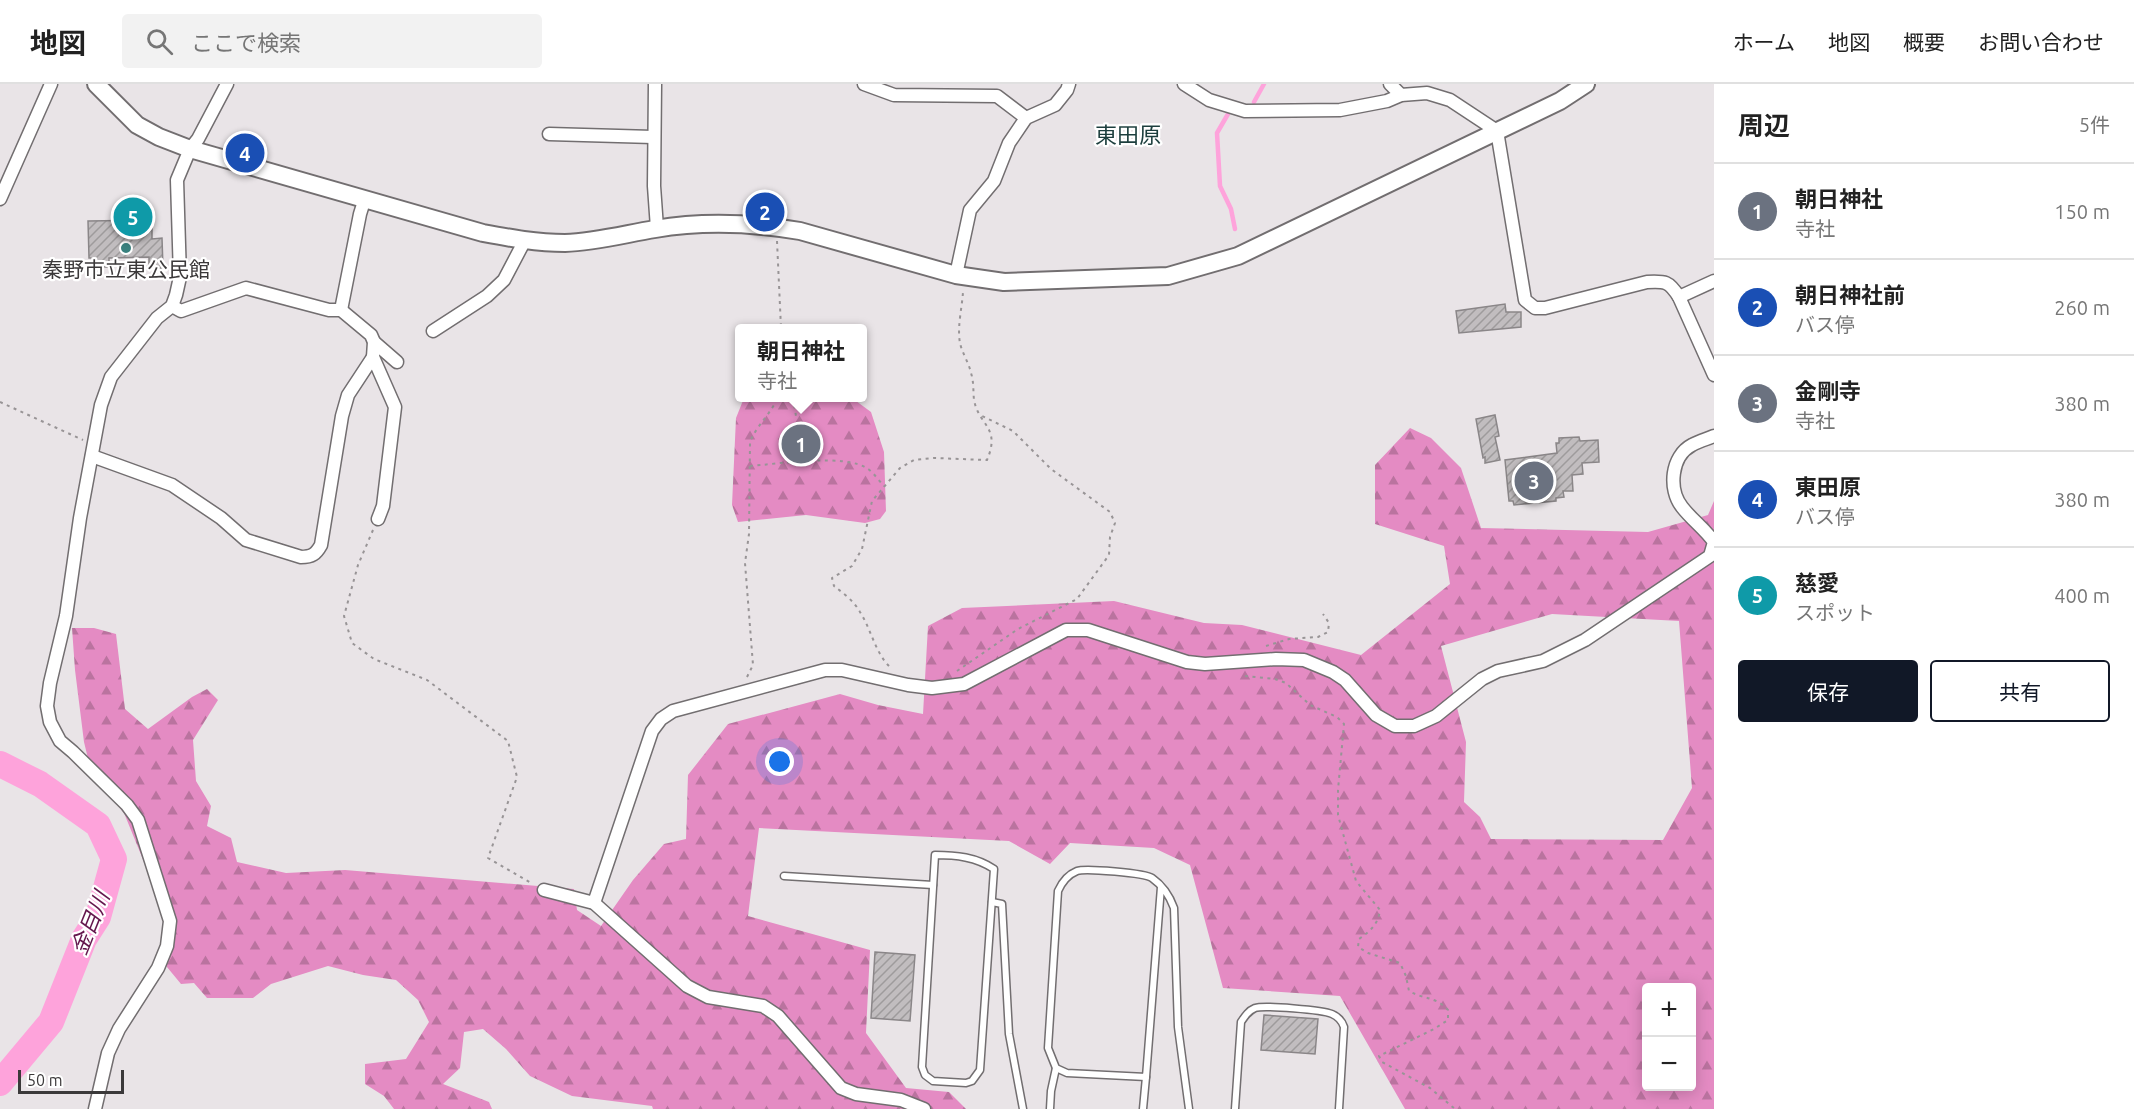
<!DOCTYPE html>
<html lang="ja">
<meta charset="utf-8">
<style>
:root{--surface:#fff;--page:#f2f2f2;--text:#222;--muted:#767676;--line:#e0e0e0;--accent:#111827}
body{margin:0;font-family:Ubuntu,"Noto Sans JP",sans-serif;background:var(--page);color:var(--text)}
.controls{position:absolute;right:18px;bottom:18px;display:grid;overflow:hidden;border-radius:6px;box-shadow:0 3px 15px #0003}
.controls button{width:54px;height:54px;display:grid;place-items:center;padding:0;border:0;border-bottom:2px solid var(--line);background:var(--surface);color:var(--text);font:30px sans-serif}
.scale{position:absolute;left:18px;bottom:15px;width:106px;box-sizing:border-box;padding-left:6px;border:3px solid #3b393a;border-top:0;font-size:16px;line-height:21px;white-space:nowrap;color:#3b393a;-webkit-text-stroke:4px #fff;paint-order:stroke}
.you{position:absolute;left:780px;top:678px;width:21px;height:21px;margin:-15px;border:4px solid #fff;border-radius:50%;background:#1a73e8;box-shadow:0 0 0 9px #1a73e833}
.badge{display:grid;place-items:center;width:39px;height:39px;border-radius:50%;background:var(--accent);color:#fff;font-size:20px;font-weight:700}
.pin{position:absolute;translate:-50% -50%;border:3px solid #fff;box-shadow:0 2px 6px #0006}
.popup{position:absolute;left:735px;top:240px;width:132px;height:78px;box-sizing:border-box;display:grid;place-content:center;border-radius:6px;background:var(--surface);filter:drop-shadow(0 2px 4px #0005);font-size:20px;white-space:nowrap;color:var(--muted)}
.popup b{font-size:22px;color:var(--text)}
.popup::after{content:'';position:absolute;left:50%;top:100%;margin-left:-12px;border:12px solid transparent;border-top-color:var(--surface)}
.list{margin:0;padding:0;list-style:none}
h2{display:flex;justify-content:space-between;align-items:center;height:78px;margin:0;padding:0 24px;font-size:26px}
h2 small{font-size:20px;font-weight:400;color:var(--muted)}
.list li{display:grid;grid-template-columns:39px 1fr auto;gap:18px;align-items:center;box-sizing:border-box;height:96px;padding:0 24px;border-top:2px solid var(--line)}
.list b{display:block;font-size:22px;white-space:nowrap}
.list p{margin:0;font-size:20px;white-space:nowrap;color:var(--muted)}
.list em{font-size:20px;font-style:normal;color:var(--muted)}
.actions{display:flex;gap:12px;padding:18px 24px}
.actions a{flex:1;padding:14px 0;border:2px solid var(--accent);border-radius:6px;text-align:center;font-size:21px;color:var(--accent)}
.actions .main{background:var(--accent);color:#fff}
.icon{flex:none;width:33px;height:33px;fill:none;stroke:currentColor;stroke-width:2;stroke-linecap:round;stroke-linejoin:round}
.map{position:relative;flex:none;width:1714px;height:1025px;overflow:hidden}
header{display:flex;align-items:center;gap:36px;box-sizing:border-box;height:84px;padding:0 30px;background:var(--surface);border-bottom:2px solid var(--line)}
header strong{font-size:28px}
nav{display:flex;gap:33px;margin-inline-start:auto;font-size:21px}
.search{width:420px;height:54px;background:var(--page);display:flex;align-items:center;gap:15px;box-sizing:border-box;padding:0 21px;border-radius:6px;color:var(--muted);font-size:22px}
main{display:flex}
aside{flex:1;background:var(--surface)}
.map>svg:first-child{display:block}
.forest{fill:url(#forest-firs);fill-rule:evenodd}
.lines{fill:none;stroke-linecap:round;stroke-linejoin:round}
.stream{stroke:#fea3db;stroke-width:4.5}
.river{stroke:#fea3db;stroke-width:26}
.building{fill:url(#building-hatch);stroke:#8a8688;stroke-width:1.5}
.lane-casing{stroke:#726e70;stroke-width:9}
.street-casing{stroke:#726e70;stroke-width:15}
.secondary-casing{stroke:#726e70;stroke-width:20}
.path{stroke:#989496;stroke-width:2;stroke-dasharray:3 4.5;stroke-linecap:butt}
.lane{stroke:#fff;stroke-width:6}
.street{stroke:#fff;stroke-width:12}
.secondary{stroke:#fff;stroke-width:16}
.poi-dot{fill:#39817e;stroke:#fff;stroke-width:2}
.labels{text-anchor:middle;stroke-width:4.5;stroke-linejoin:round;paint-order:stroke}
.poi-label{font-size:21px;fill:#3b393a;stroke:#fff}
.neighbourhood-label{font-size:22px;fill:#1c3e3d;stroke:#fff}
.water-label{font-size:22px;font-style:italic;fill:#64164d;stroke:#fff}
</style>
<header>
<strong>地図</strong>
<div class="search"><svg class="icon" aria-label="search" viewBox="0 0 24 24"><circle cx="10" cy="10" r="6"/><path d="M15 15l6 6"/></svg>ここで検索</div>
<nav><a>ホーム</a><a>地図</a><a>概要</a><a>お問い合わせ</a></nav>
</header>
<main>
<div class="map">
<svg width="1714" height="1025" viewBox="0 0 1714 1025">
<defs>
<pattern id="forest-firs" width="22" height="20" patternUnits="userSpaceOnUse" patternTransform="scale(1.5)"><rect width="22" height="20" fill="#e48bc3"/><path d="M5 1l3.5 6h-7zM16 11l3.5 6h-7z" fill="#ba739f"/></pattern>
<pattern id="building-hatch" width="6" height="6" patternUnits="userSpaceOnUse" patternTransform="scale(1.5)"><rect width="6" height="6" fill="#c1bdbf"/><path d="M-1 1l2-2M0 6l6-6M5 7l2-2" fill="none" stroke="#9e9b9c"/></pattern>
</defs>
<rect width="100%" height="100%" fill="#e9e4e7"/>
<g class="forest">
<polygon points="744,314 852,314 871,328 884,368 886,427 880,435 865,439 806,431 738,438 732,421 736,334"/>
<path d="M1410,344L1431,354L1461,384L1481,444L1648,448L1708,431L1714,417V1025H1405L1340,912L1223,904L1190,781L1154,764L1070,759L1050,780L1009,757L759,744L748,832L870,866L866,949L906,1004L949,1008L966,1025H653L652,1022L572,1012L530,992L506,965L483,945L464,948L460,984L443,1000L489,1018L492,1025H394L384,1012L365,1000V980L406,975L429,938L418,916L396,896L363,891L328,882L271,900L253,914H207L194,899L181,900L162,877L175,854L124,729L92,691L84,658L75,586L72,544H94L116,550L125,625L148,645L192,613L207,605L218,616L193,656L196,697L211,722L207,742L231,754L237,778L286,789L345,786L574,805L577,826L601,842L633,796L664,760L686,755L688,691L728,640L840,610L878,621L923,630L928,542L962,524L1114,517L1204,539L1242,541L1361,571L1450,500L1444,462L1375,440V381ZM1552,530L1679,537L1692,704L1663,756L1491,755L1480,733L1464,718L1466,658L1441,562ZM1646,904H1692V1002H1646Z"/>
</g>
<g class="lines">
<g class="stream">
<polyline points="1254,18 1264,0"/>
<polyline points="1228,30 1217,49 1220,102 1231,125 1235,145"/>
</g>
<polyline class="river" points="0,680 40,700 98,741 114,775 98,833 84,855 51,938 0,999"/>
</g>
<g class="building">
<polygon points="152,136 152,155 162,154 163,184 149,184 149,173 109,174 109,183 94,183 94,174 89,174 88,137"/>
<polygon points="1505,220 1506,228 1521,228 1521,243 1459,249 1456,227"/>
<polygon points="1495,331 1499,352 1495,353 1500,376 1485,379 1485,373 1483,374 1476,335"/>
<polygon points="1579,353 1580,357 1598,356 1599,378 1582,379 1583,390 1572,391 1573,407 1563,407 1564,413 1556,414 1556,417 1514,421 1513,417 1509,417 1505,376 1557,369 1556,359 1559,359 1559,354"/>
<polygon points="875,868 915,871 910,937 871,934"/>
<polygon points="1264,931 1318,935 1315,970 1261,966"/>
</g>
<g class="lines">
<g class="lane-casing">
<g id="lane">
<path d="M935,771C956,771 976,773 994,785L980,986L972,997L966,999L933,997L925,991L922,983Z"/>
<polyline points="784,792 933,801"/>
<path d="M1161,803L1146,993L1067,989L1056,984L1048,964L1058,807C1062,798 1067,791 1077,787C1085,784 1145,789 1152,794C1162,801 1170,813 1174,824L1178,943L1189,1025"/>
<polyline points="992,818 1002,820 1009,950 1023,1025"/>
<polyline points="1050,1025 1051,1007 1056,984"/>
<polyline points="1143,1025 1146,993"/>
<path d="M1235,1025L1241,938C1245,932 1248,927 1255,924C1264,921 1323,926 1332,930C1339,933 1342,937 1344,943L1339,1025"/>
</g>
</g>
<g class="street-casing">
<g id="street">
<polyline points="655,0 654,102 657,144"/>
<polyline points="864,0 894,11 997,12 1026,34"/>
<path d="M1184,0L1209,16L1245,27L1340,26L1387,17L1401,11L1427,9L1450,16L1497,47L1525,216L1535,224H1545L1647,198C1665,197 1669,197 1679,213L1714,291"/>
<polyline points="1390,0 1401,11"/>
<polyline points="549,50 653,53"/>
<polyline points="0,115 51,0"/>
<polyline points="956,191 970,126 994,97 1009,59 1026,34 1055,21 1067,6 1069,0"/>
<polyline points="1679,213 1714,197"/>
<polyline points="172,222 181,227 246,204 329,226 341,226 371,251 374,258 373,273 395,323 383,422 378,435"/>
<polyline points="341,226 360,130 365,114"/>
<polyline points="433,247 487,212 504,196 525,156"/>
<polyline points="374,258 397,278"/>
<path d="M92,372L172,401L221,434L246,456L301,473C312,473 316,470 321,461L342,332L348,311L373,273"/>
<polyline points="544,806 594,819 687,902 708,913 763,922 778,932 841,1004 856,1010 901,1016 924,1025"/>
<path d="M594,819L652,647L661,635L673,627L825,586H842L908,601L932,604L964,600L1066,546H1088L1187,578L1205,580L1276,575L1304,576L1333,588L1345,596L1376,631L1395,642H1414L1436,632L1482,595L1498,587L1543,577L1585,556L1710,472L1714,458C1705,445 1692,436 1682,423C1668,405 1671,372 1692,361C1699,357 1707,355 1714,352"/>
<polyline points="95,1025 108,969 119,945 158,884 167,862 170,837 138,736 127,721 73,668 60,657 50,638 47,622 50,599 66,532 80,434 101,321 111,293 157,234 172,222 176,211 180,193 177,96 190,65 198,55 227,0"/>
</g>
</g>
<g class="secondary-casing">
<path id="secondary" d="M96,0L137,41L159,53L190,65L483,149C510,154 537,159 565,159C595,158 625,150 655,145C702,137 753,139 800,147L956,191L1004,198L1168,192L1238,172L1560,17L1586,0"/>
</g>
<g class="path">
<polyline points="777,157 781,244"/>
<polyline points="793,314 796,332"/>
<polyline points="0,318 83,356"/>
<path d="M750,382C778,380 846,369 868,385C874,389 879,397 884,402"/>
<polyline points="373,446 358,481 344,532 352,559 374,575 427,596 508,657 517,693 488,774 533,800"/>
<polyline points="1266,562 1289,555 1318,553 1328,548 1329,539 1323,530"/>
<path d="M889,582C875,568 871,545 860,528C854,517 843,509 834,502L832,494L852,482L862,465L872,417L900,384L914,376L934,374L987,376C1001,343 979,342 974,316C973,307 974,298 971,289C969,279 962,269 960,259C957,243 962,224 963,208"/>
<polyline points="957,587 1018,545 1077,515 1109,471 1110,453 1115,439 1110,428 1051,385 1013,347 982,332"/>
<path d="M1245,592L1275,595L1286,599L1310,621L1337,633L1344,640L1338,706V731L1356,797L1380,826C1378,841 1370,847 1359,855L1358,863L1368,869L1400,879L1406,892L1409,907C1425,916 1435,912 1448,926V936L1434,945L1379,972L1382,978L1430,1004L1455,1025"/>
<path d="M747,593L753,581L745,479L749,450L750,358C756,342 774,326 777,314"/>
</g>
<use href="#lane" class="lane"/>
<use href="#street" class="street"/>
<use href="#secondary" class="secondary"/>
</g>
<circle class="poi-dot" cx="126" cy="164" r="6"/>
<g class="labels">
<g class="poi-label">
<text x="126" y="193">秦野市立東公民館</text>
</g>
<g class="neighbourhood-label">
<text x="1128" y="59">東田原</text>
</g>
<g class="water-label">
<text transform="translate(90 839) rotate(-68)" y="8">金目川</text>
</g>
</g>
</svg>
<div class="controls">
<button>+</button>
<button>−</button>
</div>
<div class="scale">50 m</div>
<div class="you"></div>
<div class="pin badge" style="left:801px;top:360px;background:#6b7280">1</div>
<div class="popup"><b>朝日神社</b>寺社</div>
<div class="pin badge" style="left:765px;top:128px;background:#1a4fb4">2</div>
<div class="pin badge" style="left:1534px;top:397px;background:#6b7280">3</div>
<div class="pin badge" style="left:245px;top:69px;background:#1a4fb4">4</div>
<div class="pin badge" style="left:133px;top:133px;background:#0f9aa8">5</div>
</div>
<aside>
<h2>周辺<small>5件</small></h2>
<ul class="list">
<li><span class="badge" style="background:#6b7280">1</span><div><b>朝日神社</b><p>寺社</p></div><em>150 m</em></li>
<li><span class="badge" style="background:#1a4fb4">2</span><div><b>朝日神社前</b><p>バス停</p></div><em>260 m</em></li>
<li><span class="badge" style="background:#6b7280">3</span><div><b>金剛寺</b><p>寺社</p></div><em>380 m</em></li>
<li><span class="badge" style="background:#1a4fb4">4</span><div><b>東田原</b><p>バス停</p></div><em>380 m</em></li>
<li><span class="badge" style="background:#0f9aa8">5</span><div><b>慈愛</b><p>スポット</p></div><em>400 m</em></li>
</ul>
<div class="actions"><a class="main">保存</a><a>共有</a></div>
</aside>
</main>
